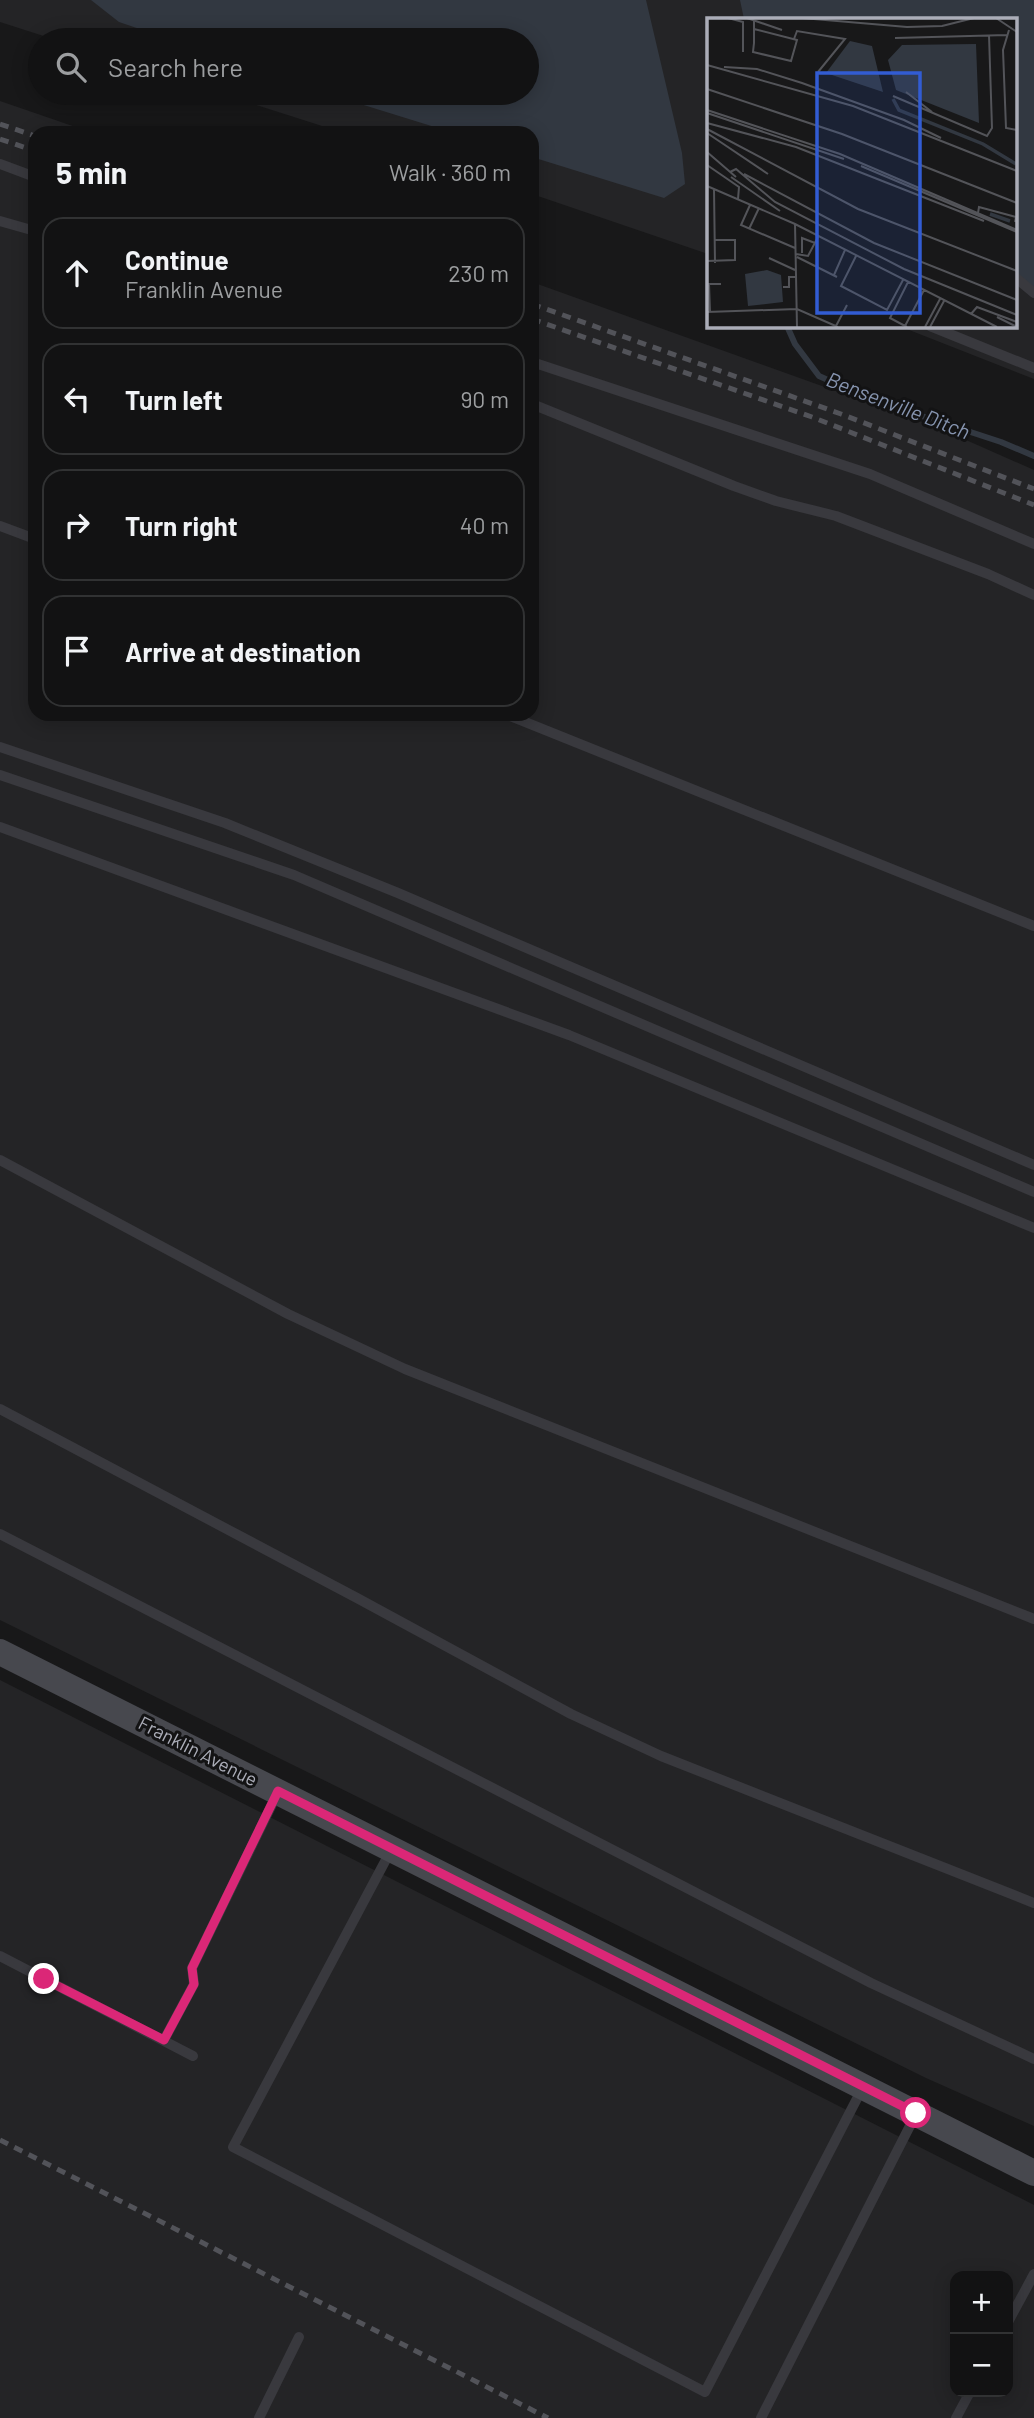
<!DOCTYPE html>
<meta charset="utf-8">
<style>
:root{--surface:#121213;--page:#1b1b1c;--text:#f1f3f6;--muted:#9c9ea0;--line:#313233}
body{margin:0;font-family:Barlow,sans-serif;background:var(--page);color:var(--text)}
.controls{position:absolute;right:21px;bottom:21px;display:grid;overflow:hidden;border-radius:14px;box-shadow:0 4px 18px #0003}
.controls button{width:63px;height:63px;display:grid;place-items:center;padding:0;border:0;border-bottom:2px solid var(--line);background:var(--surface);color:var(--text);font:35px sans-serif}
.stop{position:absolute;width:21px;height:21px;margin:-16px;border:5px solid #db2777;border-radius:50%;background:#fff}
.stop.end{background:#db2777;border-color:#fff;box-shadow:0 2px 7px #0008}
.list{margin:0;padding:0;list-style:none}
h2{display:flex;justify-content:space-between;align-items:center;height:91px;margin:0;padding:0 28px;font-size:30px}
h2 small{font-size:23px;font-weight:400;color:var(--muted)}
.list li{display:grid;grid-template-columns:46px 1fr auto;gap:21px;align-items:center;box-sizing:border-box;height:112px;margin:0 14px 14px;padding:0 14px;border:2px solid var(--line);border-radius:21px}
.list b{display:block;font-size:26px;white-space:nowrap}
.list p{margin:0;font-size:23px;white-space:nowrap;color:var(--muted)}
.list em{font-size:23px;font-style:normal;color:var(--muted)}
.icon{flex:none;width:38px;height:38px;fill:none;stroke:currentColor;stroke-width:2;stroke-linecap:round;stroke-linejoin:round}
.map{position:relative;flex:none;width:1034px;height:2418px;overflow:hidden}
.search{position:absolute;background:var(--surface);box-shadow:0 4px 18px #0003;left:28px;top:28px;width:511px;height:77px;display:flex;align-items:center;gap:18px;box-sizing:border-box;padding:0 24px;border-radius:38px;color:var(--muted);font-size:26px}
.panel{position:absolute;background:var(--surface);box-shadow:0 4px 18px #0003;left:28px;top:126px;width:511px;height:595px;border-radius:21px}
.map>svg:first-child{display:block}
.built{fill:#242426;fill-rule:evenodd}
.water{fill:#323841}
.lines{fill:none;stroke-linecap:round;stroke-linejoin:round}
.stream{stroke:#323841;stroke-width:6}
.service{stroke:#39393e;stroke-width:10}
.secondary{stroke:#47484e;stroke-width:26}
.rail{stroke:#525359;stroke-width:5;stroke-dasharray:9 7;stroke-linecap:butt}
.route{stroke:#db2777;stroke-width:9}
.labels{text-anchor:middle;stroke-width:6;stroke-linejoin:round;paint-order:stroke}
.street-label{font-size:19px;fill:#abadb8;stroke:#131314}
.water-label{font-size:21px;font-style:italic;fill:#8694af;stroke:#131314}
.inset-river{fill:none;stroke:#323841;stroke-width:3.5}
.inset-road{fill:none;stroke:#535459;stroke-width:2}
.view{fill:#325cd3;fill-opacity:0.15;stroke:#325cd3;stroke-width:3.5}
.inset-edge{fill:none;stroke:#abadb8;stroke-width:3.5}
</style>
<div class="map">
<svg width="1034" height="2418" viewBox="0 0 1034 2418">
<rect width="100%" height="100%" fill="#181819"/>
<g class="built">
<polygon points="0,0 1034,0 1034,379 899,326 1015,326 1015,19 708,19 708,254 532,194 532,133 344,133 219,93 527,93 527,40 56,40 0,22"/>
<polygon points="0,101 93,133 35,133 35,714 532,714 532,282 939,428 1034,470 1034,2126 926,2078 0,1620"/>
<path d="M0,1680L1034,2205V2418H0ZM955,2276H1008V2392H955Z"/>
</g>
<g class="water">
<polygon points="91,0 646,0 682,153 685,184 664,198 532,157 532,133 454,133 325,93 527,93 527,40 172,40 119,22"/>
<polygon points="740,0 1034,0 1034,289 1015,282 1015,19 744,19"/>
</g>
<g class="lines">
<polyline class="stream" points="787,326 795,344 819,376 870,399 1001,442 1034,456"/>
<g class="service">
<polyline points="0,164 35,177"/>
<polyline points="0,221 35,231"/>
<polyline points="1015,277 1034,293"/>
<polyline points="930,326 1034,368"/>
<polyline points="532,362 870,474 1034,544"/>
<polyline points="532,404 734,486 776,501 836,516 988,574 1034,595"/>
<polyline points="0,526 35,539"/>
<polyline points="505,714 1034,926"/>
<polyline points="0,747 225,823 398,893 1034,1165"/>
<polyline points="0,775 294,875 1034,1192"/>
<polyline points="0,827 569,1035 1034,1228"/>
<polyline points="0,1160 288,1314 405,1369 1034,1619"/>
<polyline points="0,1409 357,1598 571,1714 661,1756 1034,1903"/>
<polyline points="0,1534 871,1983 1034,2059"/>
<polyline points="390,1852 233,2147 705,2392 863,2087"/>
<polyline points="0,1956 193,2056"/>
<polyline points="164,2040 194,1984 192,1968 278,1792"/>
<polyline points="1008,2322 1034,2274"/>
<polyline points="259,2418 299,2337"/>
<polyline points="761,2418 916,2114"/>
<polyline points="956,2418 970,2392"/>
</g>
<polyline class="secondary" points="0,1652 1034,2173"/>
<g class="rail">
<polyline points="0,124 35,136"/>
<polyline points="0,139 35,151"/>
<polyline points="532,304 841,414 1034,489"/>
<polyline points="532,319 812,417 1034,505"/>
<polyline points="0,2140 548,2418"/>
</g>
</g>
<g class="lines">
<polyline class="route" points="44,1979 164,2040 194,1984 192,1968 278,1791 916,2113"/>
</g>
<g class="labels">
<g class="street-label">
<text transform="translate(198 1751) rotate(27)" y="7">Franklin Avenue</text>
</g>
<g class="water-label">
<text transform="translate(898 406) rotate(21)" y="7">Bensenville Ditch</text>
</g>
</g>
<g transform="translate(707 18)">
<rect width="310" height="310" fill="#181819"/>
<path d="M143,23L165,28L176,74L119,55ZM269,26L272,105L189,72L181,42L195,27ZM60,252L74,257L76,284L41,288L38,256Z" fill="#323841"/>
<path class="inset-river" d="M186,81L192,92L276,126L309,146M283,196L303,203"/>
<path class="inset-road" d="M21,0L36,4V34M40,0L75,12M95,0L200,9L235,8L267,0M154,0H242M289,0L310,14M47,11L90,22L84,43L46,34L47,25V3M302,12L296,32L299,110L310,112M188,20L300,17M87,21L90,13L138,21L111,54M0,47L146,88L310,153M17,49L50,51L95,65L197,102L234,120M0,71L135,116L310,185M199,74L225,94M186,78L280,118L285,110L282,17M0,92L133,136L310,212M0,95L137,141M0,105L89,129L277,203M0,111L151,191L310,253M0,115L61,156M0,134L29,159M0,147L32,169L31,181M154,148L310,214M23,154L29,151L68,184L197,251L310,297M37,156L167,225L310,282M24,159L73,193M0,168L88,206L290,309M7,171L8,245M43,187L34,207L88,230M271,195L272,189L309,199L308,204M88,206L90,309M42,211L52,190M95,235V220L108,225M89,236L101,238L111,219M149,238L134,268L180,292L196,262M90,239L130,259M62,240L88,252M0,243L28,242V222H7M127,257L138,232M76,269H82V259H89M0,294L90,291L131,309M3,294L2,266H14M264,296L270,289L310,304M290,299L310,309M129,308L140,287M198,308L217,272M200,309L183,300L201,264M218,309L233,281M223,309L237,283"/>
<path class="view" d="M110,55H213V295H110Z"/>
<rect width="310" height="310" class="inset-edge"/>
</g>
</svg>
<div class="controls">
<button>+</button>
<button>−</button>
</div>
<div class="stop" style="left:916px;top:2113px"></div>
<div class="stop end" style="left:44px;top:1979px"></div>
<div class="search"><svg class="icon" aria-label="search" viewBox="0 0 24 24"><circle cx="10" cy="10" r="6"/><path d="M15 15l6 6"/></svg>Search here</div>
<section class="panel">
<h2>5 min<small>Walk · 360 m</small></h2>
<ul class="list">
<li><svg class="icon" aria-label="ahead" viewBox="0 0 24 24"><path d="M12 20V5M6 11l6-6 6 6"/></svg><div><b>Continue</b><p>Franklin Avenue</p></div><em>230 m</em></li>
<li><svg class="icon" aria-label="left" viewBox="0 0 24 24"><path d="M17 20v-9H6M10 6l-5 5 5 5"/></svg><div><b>Turn left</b></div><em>90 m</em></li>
<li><svg class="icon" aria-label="right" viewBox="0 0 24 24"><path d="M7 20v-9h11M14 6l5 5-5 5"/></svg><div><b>Turn right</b></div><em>40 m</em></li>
<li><svg class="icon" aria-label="arrive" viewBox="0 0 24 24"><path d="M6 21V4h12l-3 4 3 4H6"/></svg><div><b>Arrive at destination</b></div></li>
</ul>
</section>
</div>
